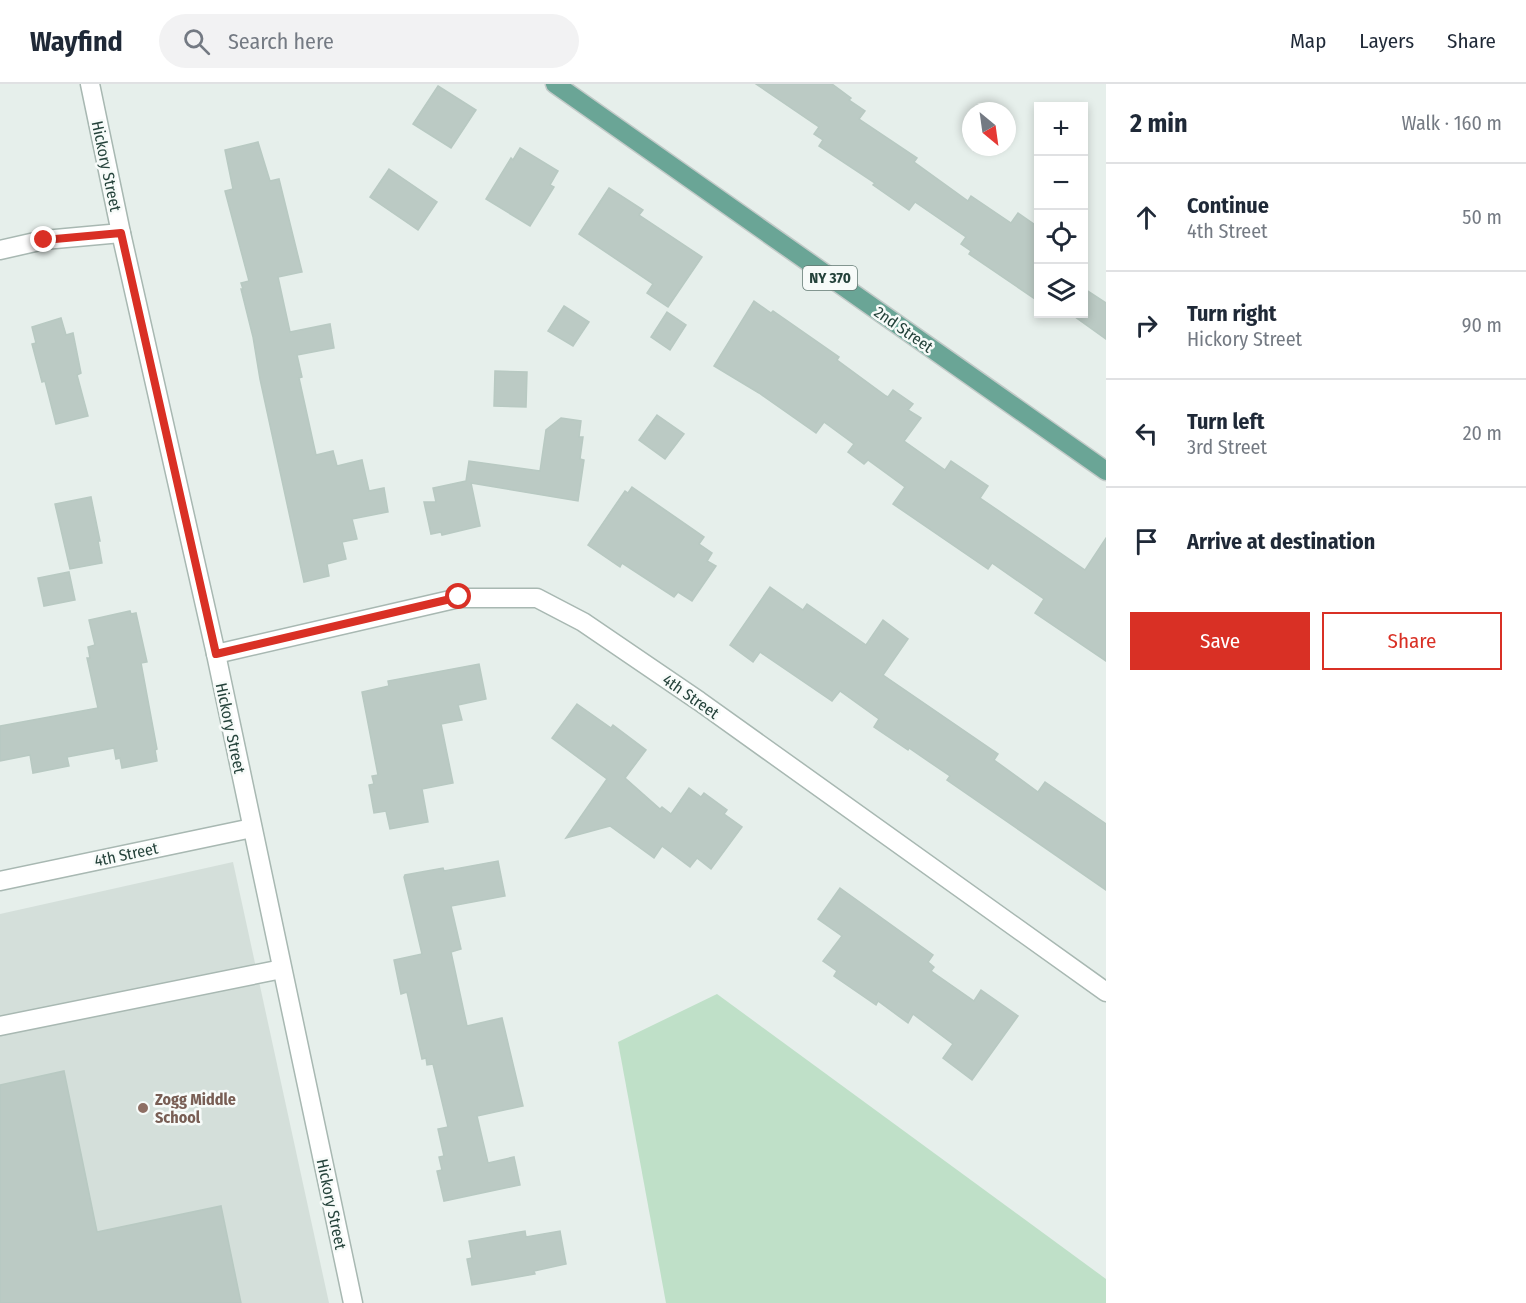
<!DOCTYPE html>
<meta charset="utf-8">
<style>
:root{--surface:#fff;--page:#f2f2f3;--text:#1f2937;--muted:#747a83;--line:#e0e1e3;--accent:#d93025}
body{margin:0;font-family:"Fira Sans Condensed",sans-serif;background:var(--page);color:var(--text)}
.controls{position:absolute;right:18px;top:18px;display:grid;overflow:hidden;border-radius:0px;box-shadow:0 3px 9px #0003}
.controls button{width:54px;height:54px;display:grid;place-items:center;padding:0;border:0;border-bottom:2px solid var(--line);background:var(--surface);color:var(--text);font:30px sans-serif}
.compass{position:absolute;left:962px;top:18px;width:54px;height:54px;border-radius:50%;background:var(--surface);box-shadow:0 3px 9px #0003;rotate:151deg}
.stop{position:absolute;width:18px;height:18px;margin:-14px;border:4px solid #d93025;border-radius:50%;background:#fff}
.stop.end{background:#d93025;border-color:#fff;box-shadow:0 2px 6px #0008}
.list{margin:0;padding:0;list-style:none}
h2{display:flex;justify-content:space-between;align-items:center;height:78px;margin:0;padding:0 24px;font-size:26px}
h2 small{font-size:20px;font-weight:400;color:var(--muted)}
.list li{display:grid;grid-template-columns:39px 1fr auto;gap:18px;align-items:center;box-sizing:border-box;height:108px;padding:0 24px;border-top:2px solid var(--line)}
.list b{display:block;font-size:22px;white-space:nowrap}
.list p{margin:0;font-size:20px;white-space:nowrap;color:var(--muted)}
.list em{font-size:20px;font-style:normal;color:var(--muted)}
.actions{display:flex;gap:12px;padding:18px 24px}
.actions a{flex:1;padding:14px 0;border:2px solid var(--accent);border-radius:0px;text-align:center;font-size:21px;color:var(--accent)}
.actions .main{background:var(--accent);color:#fff}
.icon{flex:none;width:33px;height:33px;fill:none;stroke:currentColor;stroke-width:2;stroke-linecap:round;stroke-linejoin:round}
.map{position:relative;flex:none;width:1106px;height:1219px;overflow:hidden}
header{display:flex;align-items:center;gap:36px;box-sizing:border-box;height:84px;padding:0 30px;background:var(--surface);border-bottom:2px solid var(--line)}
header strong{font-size:28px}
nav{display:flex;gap:33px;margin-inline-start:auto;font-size:21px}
.search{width:420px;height:54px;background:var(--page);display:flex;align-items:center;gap:15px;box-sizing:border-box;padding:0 21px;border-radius:33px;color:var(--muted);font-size:22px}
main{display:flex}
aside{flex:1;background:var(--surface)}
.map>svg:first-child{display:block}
.built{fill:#d4dfda}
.green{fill:#bfe0c8}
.building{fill:#bbcac4;stroke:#b8c9c2;stroke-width:1.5}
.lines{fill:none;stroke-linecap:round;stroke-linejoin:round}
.minor-casing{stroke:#a8b8b2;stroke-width:21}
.major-casing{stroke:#c2cac8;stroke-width:21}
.minor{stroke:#fff;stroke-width:18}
.major{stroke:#6aa596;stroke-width:18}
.route{stroke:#d93025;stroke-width:8}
.education-dot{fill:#8d6e63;stroke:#f7fbf9;stroke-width:2}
.labels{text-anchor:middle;stroke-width:5;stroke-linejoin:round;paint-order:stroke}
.shield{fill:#f7fbf9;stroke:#637a73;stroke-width:1.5}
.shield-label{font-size:15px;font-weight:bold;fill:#24423a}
.street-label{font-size:16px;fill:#24423a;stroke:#f7fbf9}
.education-label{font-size:16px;font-weight:bold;fill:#785e54;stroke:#f7fbf9;text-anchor:start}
</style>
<header>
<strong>Wayfind</strong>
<div class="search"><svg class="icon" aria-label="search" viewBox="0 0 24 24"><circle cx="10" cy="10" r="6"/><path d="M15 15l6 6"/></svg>Search here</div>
<nav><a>Map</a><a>Layers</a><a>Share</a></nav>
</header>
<main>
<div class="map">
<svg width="1106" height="1219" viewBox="0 0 1106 1219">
<rect width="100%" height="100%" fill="#e6efeb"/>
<polygon class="built" points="233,778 329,1219 0,1219 0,830"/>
<polygon class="green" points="717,910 1106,1195 1106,1219 666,1219 618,958"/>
<g class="building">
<polygon points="756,0 832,0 851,14 849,16 865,27 859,35 917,74 914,78 968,117 971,112 1011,139 1018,129 1038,143 1038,217 969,170 971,167 961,160 966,153 915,118 909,126 873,101 875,99 819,62 823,56 814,50 819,43"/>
<polygon points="438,2 476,26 451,64 413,40"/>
<polygon points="258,58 270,97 279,95 302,188 278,193 290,248 330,240 334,264 297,271 302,293 299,294 316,371 333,367 337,382 362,376 369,407 384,404 388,428 352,435 357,455 342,458 346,475 327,480 329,492 304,498 260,295 253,253 241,205 243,205 241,199 249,197 225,107 233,105 225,66"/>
<polygon points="520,64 558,87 550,101 554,103 530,142 486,115 511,74 513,76"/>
<polygon points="389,85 437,118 418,146 370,113"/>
<polygon points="609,104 643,126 639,131 702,173 668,223 647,209 653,200 579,150"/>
<polygon points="1083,204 1106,219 1106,255 1071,230 1083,230"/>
<polygon points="754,217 771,229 773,227 839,273 837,276 886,312 888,313 893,306 913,320 908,326 921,334 904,357 945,386 951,377 988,402 980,414 1085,486 1106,454 1106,577 1035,529 1044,515 992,479 988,485 893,420 905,403 868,376 864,380 848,368 854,360 824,338 816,349 759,309 714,282"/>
<polygon points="564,222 589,238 573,262 548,247"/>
<polygon points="667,228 686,241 670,266 651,253"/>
<polygon points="61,234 66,251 73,249 81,289 77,291 88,332 56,340 45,297 42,298 32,260 36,259 32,243"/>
<polygon points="495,287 527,288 526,323 494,322"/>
<polygon points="657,331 684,350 665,375 639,356"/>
<polygon points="561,334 581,337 579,353 583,353 580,375 584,376 578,417 471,399 480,442 442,451 441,448 431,450 424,418 436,418 433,404 466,397 469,377 540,387 546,346"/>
<polygon points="632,403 704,453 699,460 712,469 707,477 716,482 692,517 678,508 674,513 622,479 620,483 588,461 625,407 628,409"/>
<polygon points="91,413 100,457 98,457 102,479 70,485 55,420"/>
<polygon points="69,488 75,516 44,522 38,494"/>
<polygon points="770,503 803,526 807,520 866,561 883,536 908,555 883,591 998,670 994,676 1038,708 1045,698 1106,740 1106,806 947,696 950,692 909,664 908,666 874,643 879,635 840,607 832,617 760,568 753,578 730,561"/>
<polygon points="130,527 131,530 136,529 147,578 141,579 157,665 155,666 157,677 122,684 120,674 116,675 114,664 67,673 69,682 33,689 30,671 0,677 0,642 98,624 87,574 90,574 88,563 95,561 89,536"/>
<polygon points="479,580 486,615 458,621 462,636 441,640 453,699 422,705 428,738 390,745 386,727 374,729 369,701 374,700 372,692 378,691 362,608 389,602 388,597"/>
<polygon points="577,620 611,644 613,641 646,666 625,694 660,725 662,723 671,730 689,704 701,713 704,709 727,726 724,730 742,743 711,785 697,774 690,783 662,762 654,774 610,742 566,754 607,695 552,654"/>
<polygon points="498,777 505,812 451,822 461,865 451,868 467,942 502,934 523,1022 477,1032 488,1079 514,1073 520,1101 444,1117 437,1087 442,1086 439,1073 444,1072 438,1045 448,1043 433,980 427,981 426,974 422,975 407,908 401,910 394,876 422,870 404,793 405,791 443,784 444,787"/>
<polygon points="840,804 933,871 928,878 934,883 931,887 974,917 981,906 1018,932 972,996 943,974 953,960 913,930 908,939 878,917 876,921 834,892 837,887 823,877 842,852 818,835"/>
<polygon points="64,987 97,1148 221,1122 241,1219 0,1219 0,1001"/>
<polygon points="525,1147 526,1153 560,1147 566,1180 534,1187 535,1190 472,1201 467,1175 472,1174 469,1157"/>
</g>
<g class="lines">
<g class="minor-casing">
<g id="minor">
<polyline points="90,0 121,149 216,570 353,1219"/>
<polyline points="0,166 44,156 121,149"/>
<polyline points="216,570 459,514 537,514 583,538 699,617 1106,908"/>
<polyline points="0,797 252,744"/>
<polyline points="0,942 282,885"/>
</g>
</g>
<g class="major-casing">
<polyline id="major" points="555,0 1106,387"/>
</g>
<use href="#minor" class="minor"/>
<use href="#major" class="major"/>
</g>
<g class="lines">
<polyline class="route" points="44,156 121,149 216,570 459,513"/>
</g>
<circle class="education-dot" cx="143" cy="1024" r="6"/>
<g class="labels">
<rect class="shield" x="803" y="182" width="54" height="24" rx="4.5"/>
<g class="shield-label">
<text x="830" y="199">NY 370</text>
</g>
<g class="street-label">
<text transform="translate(107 82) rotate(78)" y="6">Hickory Street</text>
<text transform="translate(904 245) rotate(35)" y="6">2nd Street</text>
<text transform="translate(691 612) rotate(35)" y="6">4th Street</text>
<text transform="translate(231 644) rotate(78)" y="6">Hickory Street</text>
<text transform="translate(126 770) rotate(-12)" y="6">4th Street</text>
<text transform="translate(332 1120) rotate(78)" y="6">Hickory Street</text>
</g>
<g class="education-label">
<text x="155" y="1021">Zogg Middle<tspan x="155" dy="18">School</tspan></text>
</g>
</g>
</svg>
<div class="controls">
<button>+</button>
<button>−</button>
<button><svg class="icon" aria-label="locate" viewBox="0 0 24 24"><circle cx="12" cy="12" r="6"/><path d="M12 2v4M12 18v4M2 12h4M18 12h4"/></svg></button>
<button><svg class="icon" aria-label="layers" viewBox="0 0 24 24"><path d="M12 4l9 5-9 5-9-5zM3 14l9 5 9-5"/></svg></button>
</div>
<svg class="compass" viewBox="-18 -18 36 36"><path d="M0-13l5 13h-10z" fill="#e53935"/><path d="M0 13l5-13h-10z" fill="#747a83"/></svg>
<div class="stop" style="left:459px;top:513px"></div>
<div class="stop end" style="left:44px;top:156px"></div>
</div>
<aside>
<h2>2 min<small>Walk · 160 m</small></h2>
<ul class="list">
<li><svg class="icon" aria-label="ahead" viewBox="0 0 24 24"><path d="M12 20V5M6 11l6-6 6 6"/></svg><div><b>Continue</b><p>4th Street</p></div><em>50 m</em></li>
<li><svg class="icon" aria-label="right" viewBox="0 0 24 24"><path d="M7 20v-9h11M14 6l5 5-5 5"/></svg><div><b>Turn right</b><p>Hickory Street</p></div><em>90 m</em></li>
<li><svg class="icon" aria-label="left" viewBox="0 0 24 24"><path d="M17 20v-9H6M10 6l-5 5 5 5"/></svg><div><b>Turn left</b><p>3rd Street</p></div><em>20 m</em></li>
<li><svg class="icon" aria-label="arrive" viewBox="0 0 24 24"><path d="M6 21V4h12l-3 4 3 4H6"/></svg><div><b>Arrive at destination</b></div></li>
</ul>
<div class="actions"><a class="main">Save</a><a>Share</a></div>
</aside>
</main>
